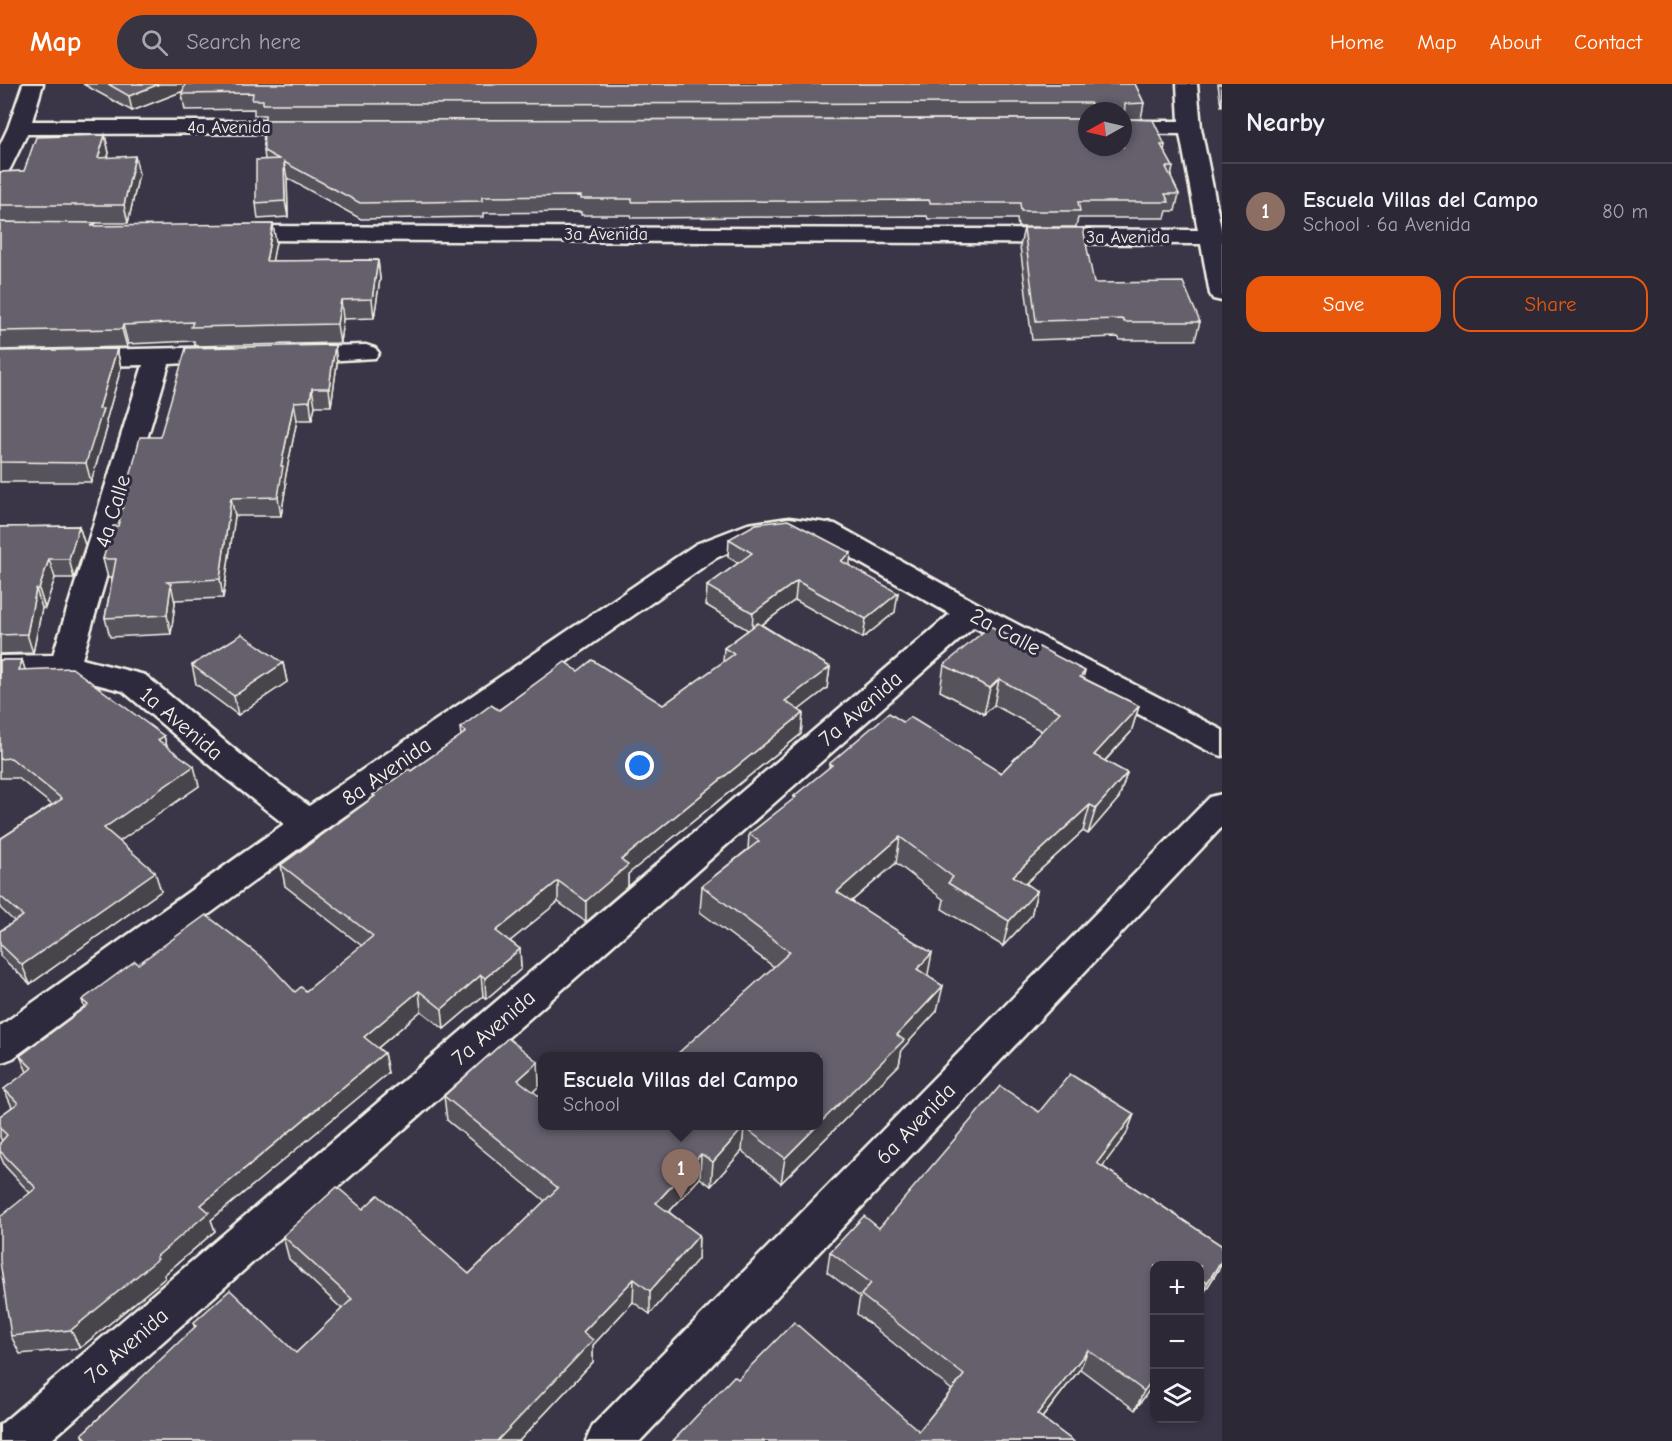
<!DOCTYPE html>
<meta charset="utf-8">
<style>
:root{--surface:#2c2835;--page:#383441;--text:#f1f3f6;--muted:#a6a6ad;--line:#484450;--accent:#ea580c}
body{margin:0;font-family:"Comic Neue",sans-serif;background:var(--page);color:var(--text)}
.controls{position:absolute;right:18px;bottom:18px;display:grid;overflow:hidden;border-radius:12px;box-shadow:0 3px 9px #0003}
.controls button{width:54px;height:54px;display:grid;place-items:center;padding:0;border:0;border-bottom:2px solid var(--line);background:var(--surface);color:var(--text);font:30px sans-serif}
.compass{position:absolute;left:1078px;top:18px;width:54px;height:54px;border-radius:50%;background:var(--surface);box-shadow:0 3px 9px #0003;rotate:262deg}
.you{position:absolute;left:640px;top:682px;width:21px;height:21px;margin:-15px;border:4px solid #fff;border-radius:50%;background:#1a73e8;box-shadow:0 0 0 9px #1a73e833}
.badge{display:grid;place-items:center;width:39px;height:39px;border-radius:50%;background:var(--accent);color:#fff;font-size:20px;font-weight:700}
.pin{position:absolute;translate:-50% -50px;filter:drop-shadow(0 2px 3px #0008)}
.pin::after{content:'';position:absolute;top:32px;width:21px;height:18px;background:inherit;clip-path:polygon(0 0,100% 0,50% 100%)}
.popup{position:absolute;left:538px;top:968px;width:285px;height:78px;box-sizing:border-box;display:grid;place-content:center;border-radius:12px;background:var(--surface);filter:drop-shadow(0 2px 4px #0005);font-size:20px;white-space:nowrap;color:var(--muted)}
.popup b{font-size:22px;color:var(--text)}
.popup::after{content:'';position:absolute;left:50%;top:100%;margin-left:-12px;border:12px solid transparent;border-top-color:var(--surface)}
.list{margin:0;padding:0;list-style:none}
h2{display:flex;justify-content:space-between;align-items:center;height:78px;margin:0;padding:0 24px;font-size:26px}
h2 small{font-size:20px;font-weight:400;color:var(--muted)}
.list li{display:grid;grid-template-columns:39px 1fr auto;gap:18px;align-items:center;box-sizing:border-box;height:96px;padding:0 24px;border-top:2px solid var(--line)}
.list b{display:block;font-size:22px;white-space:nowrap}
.list p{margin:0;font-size:20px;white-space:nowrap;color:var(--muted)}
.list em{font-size:20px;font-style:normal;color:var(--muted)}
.actions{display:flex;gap:12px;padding:18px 24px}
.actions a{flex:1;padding:14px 0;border:2px solid var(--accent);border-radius:18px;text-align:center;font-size:21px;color:var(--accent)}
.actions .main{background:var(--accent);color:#fff}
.icon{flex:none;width:33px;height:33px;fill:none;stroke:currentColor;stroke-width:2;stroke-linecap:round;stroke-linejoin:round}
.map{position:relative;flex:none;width:1222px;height:1357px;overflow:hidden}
header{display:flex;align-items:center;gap:36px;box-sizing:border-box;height:84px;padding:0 30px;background:var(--accent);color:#fff}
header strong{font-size:28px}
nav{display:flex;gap:33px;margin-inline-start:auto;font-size:21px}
.search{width:420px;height:54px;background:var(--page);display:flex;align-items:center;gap:15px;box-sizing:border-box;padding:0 21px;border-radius:33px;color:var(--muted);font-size:22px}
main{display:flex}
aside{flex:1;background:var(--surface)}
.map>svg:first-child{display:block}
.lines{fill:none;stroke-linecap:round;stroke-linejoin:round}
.minor-casing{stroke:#f4f1e8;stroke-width:5}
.minor{fill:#2f2a3d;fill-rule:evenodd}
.wall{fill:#57535d;stroke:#f4f1e8;stroke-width:1.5}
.shaded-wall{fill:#47444c;stroke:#f4f1e8;stroke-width:1.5}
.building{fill:#65616c;stroke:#f4f1e8;stroke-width:1.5}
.labels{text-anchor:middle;stroke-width:6;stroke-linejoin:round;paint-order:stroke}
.far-street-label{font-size:18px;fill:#f4f1e8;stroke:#2f2a3d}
.street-label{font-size:22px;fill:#f4f1e8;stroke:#2f2a3d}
</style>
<header>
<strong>Map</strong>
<div class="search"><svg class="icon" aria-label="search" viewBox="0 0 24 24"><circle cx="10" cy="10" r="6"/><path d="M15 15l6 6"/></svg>Search here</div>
<nav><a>Home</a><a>Map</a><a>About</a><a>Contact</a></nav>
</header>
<main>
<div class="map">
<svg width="1222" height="1357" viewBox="0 0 1222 1357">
<rect width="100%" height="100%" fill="#3b3647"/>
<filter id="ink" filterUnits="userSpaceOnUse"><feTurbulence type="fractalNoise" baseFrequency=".0167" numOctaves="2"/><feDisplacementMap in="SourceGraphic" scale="12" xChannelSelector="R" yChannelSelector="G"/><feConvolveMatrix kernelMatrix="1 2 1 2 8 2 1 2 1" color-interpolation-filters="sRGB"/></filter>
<g filter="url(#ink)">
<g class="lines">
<g class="minor-casing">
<g id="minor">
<polygon points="23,0 43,0 32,37 308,37 316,38 319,43 316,48 308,49 27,50 11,83 8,88 0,90 0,61 8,44"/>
<polygon points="1177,0 1197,0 1201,44 1222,149 1222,217 1213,215 1210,210 1201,160 230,156 222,154 218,149 222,144 230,142 1198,146 1180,50 1123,49 1123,37 1179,37"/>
<polygon points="366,261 375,264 379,269 375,274 290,279 281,276 277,271 281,266 290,263"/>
<polygon points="229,263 238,266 242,271 238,276 169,280 82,575 145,591 252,680 309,722 696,460 748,440 789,434 835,440 982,522 1222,646 1222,672 1210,668 974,543 50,1357 0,1357 0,1341 950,530 818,455 789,452 754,457 716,474 320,749 13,974 0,979 0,942 284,740 228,696 123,607 65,592 0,594 0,572 53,571 143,281 0,284 0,268"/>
<polygon points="1222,710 1222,743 640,1357 586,1357 593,1341 1210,713"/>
</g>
</g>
<use href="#minor" class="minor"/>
</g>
<g class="wall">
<polygon points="83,0 1135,0 1144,19 1141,35 1126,35 1165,61 1164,67 1173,83 1171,94 1179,110 1175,127 1167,127 1165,134 1078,134 1076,143 1018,143 1017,135 928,135 927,132 632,134 631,131 581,131 581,128 483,129 483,133 361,135 287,94 288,133 258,135 256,119 265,76 264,67 1087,63 1123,27 1087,27 1087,35 265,36 265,31 254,31 254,25 185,26 182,10 183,7 132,27"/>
<polygon points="1218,0 1222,0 1222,22 1221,22"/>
<polygon points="105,51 109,69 108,73 139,90 128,139 55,139 276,158 272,177 378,176 380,195 374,234 343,235 340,259 195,262 194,257 128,260 127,263 0,266 0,88 24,87"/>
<polygon points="1024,144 1094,199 1200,238 1195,256 1120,256 1118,253 1032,256 1020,162"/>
<polygon points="117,265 121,284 106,337 107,344 91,398 0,398 0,267"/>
<polygon points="337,280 331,322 315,322 312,336 297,336 285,395 286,401 281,432 235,432 223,514 175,516 175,519 171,550 110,553 105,534 112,494 108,494 103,475 160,353"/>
<polygon points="79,442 85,461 74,494 55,494 45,524 42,524 33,569 0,570 0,443"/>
<polygon points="729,455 849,482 895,528 863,554 795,516 762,541 830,583 827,604 798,626 803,629 801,650 628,790 628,802 586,838 558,818 510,857 520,865 521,885 486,915 483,912 444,945 421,927 378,964 384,969 388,989 211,1136 215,1147 164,1191 165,1194 80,1264 20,1270 11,1252 30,1109 5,1082 0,1071 0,1059 2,1057 0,1053 0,1032 12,1023 4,1005 27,988 20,972 84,923 82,916 138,880 295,908 306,907 362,862 285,802 281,781 374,713 373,711 411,687 461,652 460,644 499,626 578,587 663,621 723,578 724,564 748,546 706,521 707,502 738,479 728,473"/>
<polygon points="1036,566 1085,587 1083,594 1139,622 1131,648 1105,677 1127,689 1119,714 1088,750 1083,747 1026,799 1037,807 1031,832 1003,862 942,825 944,816 896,779 852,817 927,891 937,927 902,965 899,981 781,1099 742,1067 711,1102 700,1094 669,1128 699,1151 698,1175 650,1230 633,1218 593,1261 593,1278 519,1357 86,1357 82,1350 195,1244 193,1239 296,1269 342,1225 289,1175 283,1152 363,1125 469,1190 545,1117 447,1036 444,1012 538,978 539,1002 533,1008 582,1046 819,1041 774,883 700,828 702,802 748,765 749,750 794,715 794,712 829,684 829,680 903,638 1001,689 1042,647 994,621 984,630 940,607 944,581"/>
<polygon points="0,576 22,576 25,586 164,652 167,662 199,702 119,757 161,807 30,900 0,872 0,847 15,838 0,824 0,755 52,721 18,694 0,694"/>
<polygon points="283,579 287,598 238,631 196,600 192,581"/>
<polygon points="1039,1028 1134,1030 1126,1051 1102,1082 1222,1162 1222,1179 1218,1186 1200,1215 1200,1182 1155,1182 1155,1298 1135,1326 1080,1285 1042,1334 1073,1357 673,1357 738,1295 919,1347 952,1306 857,1230 860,1213 827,1188 830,1168 879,1144"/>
</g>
<g class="shaded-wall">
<polygon points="159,0 190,0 191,4 132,27 129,12"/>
<polygon points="105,51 109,69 102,91 98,74"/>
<polygon points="135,72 139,90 128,139 124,121"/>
<polygon points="284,78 287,94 288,133 285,117"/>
<polygon points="273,140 276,158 269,195 266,177"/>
<polygon points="378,176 380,195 374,234 372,215"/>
<polygon points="341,216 343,235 340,259 337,240"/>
<polygon points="123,241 128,260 127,263 122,245"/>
<polygon points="335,261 337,280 331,322 329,304"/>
<polygon points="117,265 121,284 106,337 107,344 91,398 86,379 99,325"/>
<polygon points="312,304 315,322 312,336 310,317"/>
<polygon points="294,318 297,336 285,395 286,401 281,432 278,413 281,382"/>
<polygon points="231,414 235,432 223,514 220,495"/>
<polygon points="79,442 85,461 74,494 69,475"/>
<polygon points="851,469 849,488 841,477"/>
<polygon points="49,475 55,494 45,524 39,505"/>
<polygon points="797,497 795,516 752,548 753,529"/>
<polygon points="171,500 175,519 171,550 167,531"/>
<polygon points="36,505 42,524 33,569 27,550"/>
<polygon points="898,509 895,528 863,554 866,535"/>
<polygon points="22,576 28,595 19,586"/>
<polygon points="283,579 287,598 238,631 234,612"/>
<polygon points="830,583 827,604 783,638 785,617"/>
<polygon points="999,595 994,621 984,630 990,604"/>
<polygon points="1139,622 1131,648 1086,697 1094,671"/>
<polygon points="803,629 801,650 628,790 628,802 586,838 586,817 621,776"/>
<polygon points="164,652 169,671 158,656"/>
<polygon points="194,682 199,702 110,764 104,744"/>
<polygon points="1127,689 1119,714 1088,750 1096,724"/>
<polygon points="1090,721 1083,747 1006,817 1013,792"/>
<polygon points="900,753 896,779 833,833 837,808"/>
<polygon points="155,788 161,807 30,900 22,881"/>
<polygon points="558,797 558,818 498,867 496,847"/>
<polygon points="1037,807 1031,832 1003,862 1009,837"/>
<polygon points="520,865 521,885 486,915 485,894"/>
<polygon points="932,869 927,895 917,885"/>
<polygon points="481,891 483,912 444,945 442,925"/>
<polygon points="943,902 937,927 902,965 899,981 781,1099 785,1074 818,1041 819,1041 819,1040 897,951"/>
<polygon points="419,907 421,927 367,973 364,953"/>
<polygon points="384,969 388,989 211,1136 215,1147 164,1191 165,1194 80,1264 71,1246 156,1173 201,1121"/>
<polygon points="538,978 539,1002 520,1020 518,996"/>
<polygon points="1134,1030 1126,1051 1090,1099 1097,1079"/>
<polygon points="744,1043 742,1067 711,1102 713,1078"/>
<polygon points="701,1070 700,1094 655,1143 656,1119"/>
<polygon points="699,1151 698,1175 650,1230 650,1207"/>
<polygon points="1222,1176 1222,1179 1218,1186 1200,1215 1207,1199"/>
<polygon points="634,1195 633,1218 593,1261 593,1278 519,1357 497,1357 583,1248"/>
<polygon points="1088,1266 1080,1285 1030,1349 1037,1330"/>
<polygon points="1155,1292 1155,1298 1135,1326 1144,1307"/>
</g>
<g class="building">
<polygon points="108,0 159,0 129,12"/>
<polygon points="185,0 1135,0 1144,19 1125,20 1124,33 1126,35 1153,36 1165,61 1161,61 1173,83 1166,83 1179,110 1165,110 1169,118 1078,118 1080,127 1021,127 1020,119 930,119 929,116 632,118 632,115 581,115 581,112 482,113 482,117 360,119 284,78 285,117 256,119 256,76 279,75 264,67 263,36 1087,35 1087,63 1123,63 1123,27 1092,27 1092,21 1090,19 263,20 263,16 252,16 253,9 182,10"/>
<polygon points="105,51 98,74 135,72 124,121 0,121 0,88 24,87 36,53"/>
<polygon points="0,138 97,139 91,142 273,140 266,177 378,176 372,215 341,216 337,240 191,243 193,238 123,241 122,245 0,247"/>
<polygon points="1024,144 1083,144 1094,199 1183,198 1200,238 1124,238 1123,235 1036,237"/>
<polygon points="335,261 329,304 312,304 310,317 294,318 281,382 283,382 278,413 231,414 220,495 167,498 171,500 167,531 105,534 116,475 103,475 113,442 118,442 140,353 160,353 186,264"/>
<polygon points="117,265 99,325 103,325 86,379 0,378 0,267"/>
<polygon points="788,436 851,469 841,477 898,509 866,535 797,497 753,529 707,502 752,469 729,455 756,440"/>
<polygon points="79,442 69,475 49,475 39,505 36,505 27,550 0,551 0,443"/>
<polygon points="758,539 830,583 785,617 803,629 621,776 628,781 586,817 558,797 496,847 520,865 485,894 481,891 442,925 419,907 364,953 384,969 201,1121 209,1128 156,1173 158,1175 71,1246 11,1252 0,1177 0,1133 36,1104 0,1067 0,1059 7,1051 0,1044 0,1032 18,1019 4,1005 32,984 20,972 88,921 82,916 135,877 138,880 206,831 264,875 295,908 301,903 306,907 373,852 281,781 375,712 373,711 409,685 411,687 466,648 460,644 491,621 499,626 565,578 578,587 592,576 663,621 734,570 724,564"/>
<polygon points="990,542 1036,566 1039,563 1085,587 1080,593 1139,622 1094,671 1127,689 1096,724 1090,721 1013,792 1037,807 1009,837 948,799 953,793 900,753 837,808 932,869 917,885 943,902 897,951 904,956 819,1040 819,972 675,972 790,868 702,802 759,757 749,750 796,713 794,712 832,681 829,680 889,629 903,638 910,633 1001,689 1060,628 999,595 990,604 944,581"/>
<polygon points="242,550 283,579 234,612 192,581"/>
<polygon points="0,576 22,576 19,586 72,584 164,652 158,656 194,682 104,744 155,788 22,881 0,860 0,847 23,832 0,812 0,755 62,715 11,674 0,675"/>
<polygon points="508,954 538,978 518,996 543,1015 543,1041 576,1041 582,1046 586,1041 818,1041 785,1074 744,1043 713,1078 701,1070 656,1119 699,1151 650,1207 634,1195 583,1248 593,1256 497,1357 242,1357 241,1356 240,1357 89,1357 82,1350 196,1242 193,1239 230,1206 296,1269 352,1215 283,1152 337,1103 363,1125 378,1111 469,1190 558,1104 444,1012"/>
<polygon points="1070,990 1134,1030 1097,1079 1222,1162 1222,1176 1207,1199 1205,1197 1200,1205 1200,1182 1155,1182 1155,1292 1144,1307 1088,1266 1037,1330 1073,1357 673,1357 734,1292 738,1295 794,1238 919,1347 964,1291 861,1211 871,1199 830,1168 864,1132 879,1144 1000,1002 1039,1028"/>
</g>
</g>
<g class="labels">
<g class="far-street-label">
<text x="229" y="49">4a Avenida</text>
<text x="606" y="156">3a Avenida</text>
<text x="1128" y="159">3a Avenida</text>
</g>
<g class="street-label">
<text transform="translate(112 427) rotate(-73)" y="8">4a Calle</text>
<text transform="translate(1006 547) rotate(28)" y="8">2a Calle</text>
<text transform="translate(860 624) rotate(-41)" y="8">7a Avenida</text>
<text transform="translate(182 639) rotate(40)" y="8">1a Avenida</text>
<text transform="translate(386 687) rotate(-35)" y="8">8a Avenida</text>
<text transform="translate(493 943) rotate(-41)" y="8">7a Avenida</text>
<text transform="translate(915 1039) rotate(-46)" y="8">6a Avenida</text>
<text transform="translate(126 1261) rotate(-41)" y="8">7a Avenida</text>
</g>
</g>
</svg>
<div class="controls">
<button>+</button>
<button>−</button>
<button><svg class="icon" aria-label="layers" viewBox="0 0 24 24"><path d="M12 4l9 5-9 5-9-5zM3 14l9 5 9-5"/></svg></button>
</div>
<svg class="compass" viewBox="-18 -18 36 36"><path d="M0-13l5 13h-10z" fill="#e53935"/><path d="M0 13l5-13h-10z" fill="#a6a6ad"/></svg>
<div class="you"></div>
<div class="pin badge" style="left:681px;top:1115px;background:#8d6e63">1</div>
<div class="popup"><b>Escuela Villas del Campo</b>School</div>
</div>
<aside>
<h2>Nearby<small></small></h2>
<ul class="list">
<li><span class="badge" style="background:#8d6e63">1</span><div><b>Escuela Villas del Campo</b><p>School · 6a Avenida</p></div><em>80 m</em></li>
</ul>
<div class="actions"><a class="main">Save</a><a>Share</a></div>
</aside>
</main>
